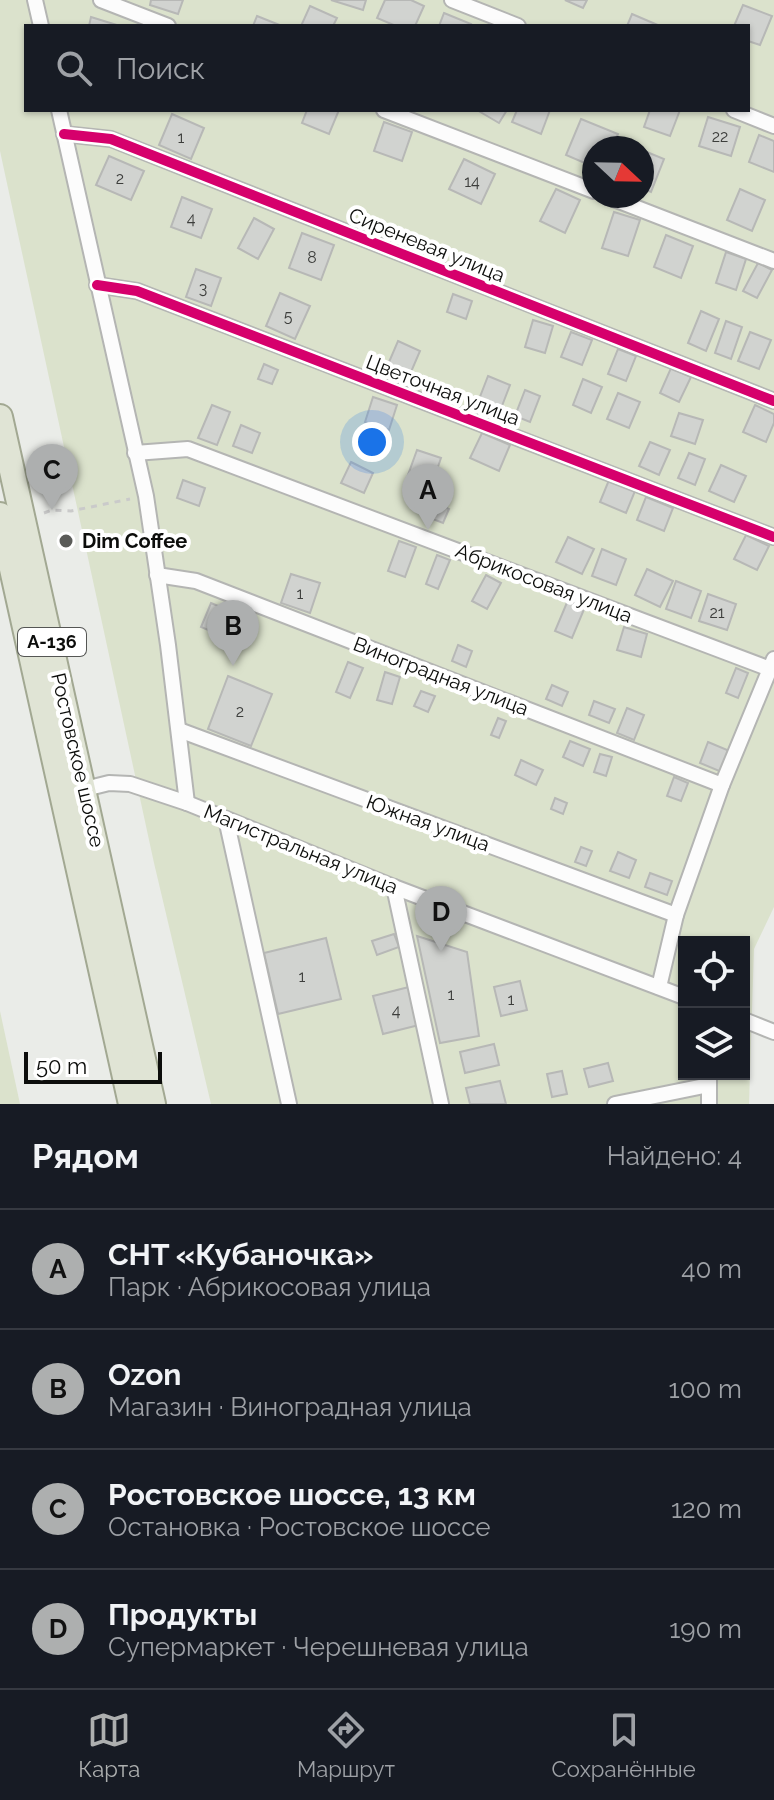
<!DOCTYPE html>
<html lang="ru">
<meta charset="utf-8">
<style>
:root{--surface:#171b24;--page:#20242c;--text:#f1f3f6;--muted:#9ea1a6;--line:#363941;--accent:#adafaf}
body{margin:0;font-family:Raleway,sans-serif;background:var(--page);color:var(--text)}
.controls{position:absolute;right:24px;bottom:24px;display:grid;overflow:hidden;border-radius:0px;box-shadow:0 2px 6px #0004}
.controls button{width:72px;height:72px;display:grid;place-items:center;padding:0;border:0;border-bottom:2px solid var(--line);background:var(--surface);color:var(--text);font:40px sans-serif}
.compass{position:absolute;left:582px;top:136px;width:72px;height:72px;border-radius:50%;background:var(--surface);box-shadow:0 2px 6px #0004;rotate:112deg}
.scale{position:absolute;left:24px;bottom:20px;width:138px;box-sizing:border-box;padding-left:8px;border:4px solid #0c0d0b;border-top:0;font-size:22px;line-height:28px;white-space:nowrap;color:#0c0d0b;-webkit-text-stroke:6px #fff;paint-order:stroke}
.you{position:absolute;left:372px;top:442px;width:28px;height:28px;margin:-20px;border:6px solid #fff;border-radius:50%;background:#1a73e8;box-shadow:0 0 0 12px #1a73e833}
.badge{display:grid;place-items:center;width:52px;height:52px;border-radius:50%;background:var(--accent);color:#111;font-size:26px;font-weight:700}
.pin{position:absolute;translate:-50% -66px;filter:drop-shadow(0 2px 4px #0008)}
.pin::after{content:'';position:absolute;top:42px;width:28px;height:24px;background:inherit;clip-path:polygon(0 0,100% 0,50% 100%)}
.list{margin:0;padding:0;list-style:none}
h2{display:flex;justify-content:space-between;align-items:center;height:104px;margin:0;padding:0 32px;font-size:34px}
h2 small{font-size:26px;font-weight:400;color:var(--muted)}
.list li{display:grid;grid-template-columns:52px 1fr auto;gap:24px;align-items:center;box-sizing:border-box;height:120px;padding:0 32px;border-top:2px solid var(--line)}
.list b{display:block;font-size:30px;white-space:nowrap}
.list p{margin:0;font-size:26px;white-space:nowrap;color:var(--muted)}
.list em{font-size:26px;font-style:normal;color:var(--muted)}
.icon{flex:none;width:44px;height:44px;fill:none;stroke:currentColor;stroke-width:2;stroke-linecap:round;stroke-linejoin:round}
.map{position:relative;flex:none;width:774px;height:1104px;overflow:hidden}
.search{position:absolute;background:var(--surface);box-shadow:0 2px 6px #0004;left:24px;right:24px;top:24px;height:88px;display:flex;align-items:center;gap:20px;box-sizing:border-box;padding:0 28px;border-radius:0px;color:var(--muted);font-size:30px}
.sheet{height:584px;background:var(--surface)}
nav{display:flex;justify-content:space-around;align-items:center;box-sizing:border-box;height:112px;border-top:2px solid var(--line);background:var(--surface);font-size:22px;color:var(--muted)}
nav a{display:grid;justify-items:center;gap:4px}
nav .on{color:var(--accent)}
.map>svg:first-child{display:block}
.green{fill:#dbe2cc;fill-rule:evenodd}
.building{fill:#d1d3d0;stroke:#b7b8b6;stroke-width:2}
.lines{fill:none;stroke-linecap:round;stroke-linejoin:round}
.minor-casing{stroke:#b4b5b3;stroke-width:18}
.trunk-casing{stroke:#a2a892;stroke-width:28}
.path{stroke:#cacaca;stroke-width:3;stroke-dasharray:6 6;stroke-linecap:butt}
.minor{stroke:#fcfcfc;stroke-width:14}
.trunk{stroke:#e0e4d5;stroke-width:24}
.cycleway-casing{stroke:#fff;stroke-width:15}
.cycleway{stroke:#d6006c;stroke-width:10}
.poi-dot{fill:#5a5b58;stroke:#fff;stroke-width:3}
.labels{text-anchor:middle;stroke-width:8;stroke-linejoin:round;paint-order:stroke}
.number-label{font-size:16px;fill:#3d3e3c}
.shield{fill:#fff;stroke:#555654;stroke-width:2}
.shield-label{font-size:18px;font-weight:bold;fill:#0c0d0b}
.street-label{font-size:20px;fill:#0c0d0b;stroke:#fff}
.poi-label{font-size:20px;font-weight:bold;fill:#0c0d0b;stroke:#fff;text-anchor:start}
</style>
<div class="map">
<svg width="774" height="1104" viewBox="0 0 774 1104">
<rect width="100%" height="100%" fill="#eaece8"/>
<g class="green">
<path d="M0,0H774V907L754,949L749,1104H211L154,863L0,151ZM26,26H748V110H26ZM594,148H642V196H594ZM684,942H744V1074H684Z"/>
<polygon points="0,1011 20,1104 0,1104"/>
</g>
<g class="building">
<polygon points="151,0 183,0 178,14 150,5"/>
<polygon points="331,0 366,0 363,10"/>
<polygon points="385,0 411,0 424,6 415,26 396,26 377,18"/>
<polygon points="565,0 587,0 583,8"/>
<polygon points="743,5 772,16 760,45 748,41 748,26 734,26"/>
<polygon points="310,6 337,18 333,26 301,26"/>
<polygon points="444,13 471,24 470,26 439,26"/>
<polygon points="632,14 660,26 627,26"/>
<polygon points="257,16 282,26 253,26"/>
<polygon points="91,17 120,26 89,26"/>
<polygon points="307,110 339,110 329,134 302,123"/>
<polygon points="477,110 507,110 499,123"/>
<polygon points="517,110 550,110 541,134 512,122"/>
<polygon points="650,110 680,110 670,136 644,127"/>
<polygon points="172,114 204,128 191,159 159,145"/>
<polygon points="708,117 740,127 731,156 699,146"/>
<polygon points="581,119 618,134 612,148 594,148 594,167 566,155"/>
<polygon points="384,122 412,132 402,161 374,151"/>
<polygon points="759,135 774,141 774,172 749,162"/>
<polygon points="642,150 664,159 651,192 642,188"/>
<polygon points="109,156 144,171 131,200 96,185"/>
<polygon points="464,159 495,174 481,204 449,189"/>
<polygon points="556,189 580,200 565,233 540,221"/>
<polygon points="740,189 765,200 752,231 727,220"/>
<polygon points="182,197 212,209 201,238 171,227"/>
<polygon points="614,212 640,220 628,256 602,248"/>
<polygon points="254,218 274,229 258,259 238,248"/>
<polygon points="302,233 334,245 321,280 289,268"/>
<polygon points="666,235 693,246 681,278 654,267"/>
<polygon points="726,252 746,259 736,290 716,283"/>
<polygon points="758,263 772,270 757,298 743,291"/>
<polygon points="196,269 221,278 211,306 186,297"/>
<polygon points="280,293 310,306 295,339 266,326"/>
<polygon points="453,294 472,301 466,319 447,312"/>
<polygon points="701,311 719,319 706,351 688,343"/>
<polygon points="533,320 553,326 545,353 525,347"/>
<polygon points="726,321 742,327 731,359 715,353"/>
<polygon points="571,332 592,340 582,365 561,357"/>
<polygon points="750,332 771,340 759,369 738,361"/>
<polygon points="398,341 420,351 408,379 386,369"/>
<polygon points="618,349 636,356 626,381 608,374"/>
<polygon points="264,364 278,370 272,384 258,379"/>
<polygon points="671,368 691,377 679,402 660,393"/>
<polygon points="488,376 510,385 500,411 478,402"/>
<polygon points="583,379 602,387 591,413 573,405"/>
<polygon points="525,390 540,396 530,422 515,416"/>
<polygon points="618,393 640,402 629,428 607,419"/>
<polygon points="373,397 397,405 389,430 365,422"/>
<polygon points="212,405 230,412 217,445 198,438"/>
<polygon points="755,405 774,414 774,423 766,442 743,432"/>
<polygon points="679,413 703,420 695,444 671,436"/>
<polygon points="241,425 260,433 252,453 233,446"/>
<polygon points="482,433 510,445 499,471 470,458"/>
<polygon points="650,442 670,450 659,475 639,466"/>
<polygon points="417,450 441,458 432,484 408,475"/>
<polygon points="689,453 705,459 695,485 678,478"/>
<polygon points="351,462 373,473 364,493 341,483"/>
<polygon points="721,465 746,476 734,502 709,491"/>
<polygon points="183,480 205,488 199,506 177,498"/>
<polygon points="609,480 635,491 626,513 600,502"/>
<polygon points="646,497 673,508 664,531 637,520"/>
<polygon points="436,503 449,509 443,523 430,518"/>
<polygon points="746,535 769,546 757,570 734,559"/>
<polygon points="568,537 594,549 582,574 556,562"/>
<polygon points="399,541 416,547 405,577 388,571"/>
<polygon points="602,549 626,559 616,585 592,576"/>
<polygon points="437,555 450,560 438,589 426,584"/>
<polygon points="647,569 673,581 660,607 635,595"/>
<polygon points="291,574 320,583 310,613 281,603"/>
<polygon points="486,575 501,583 487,609 472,601"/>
<polygon points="676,581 701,591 691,618 666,609"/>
<polygon points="708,594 736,604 727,630 699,621"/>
<polygon points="568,600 585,607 572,638 555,631"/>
<polygon points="211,603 230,611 220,635 201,627"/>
<polygon points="624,627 647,634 641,657 617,650"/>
<polygon points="458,645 472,651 466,667 452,661"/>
<polygon points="348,662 363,668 350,698 336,692"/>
<polygon points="736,668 748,673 738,698 726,693"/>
<polygon points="385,672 400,677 392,704 377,700"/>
<polygon points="228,676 272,694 251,746 208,729"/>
<polygon points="552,685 568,692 562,706 546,699"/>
<polygon points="421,691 435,696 428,712 414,706"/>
<polygon points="594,701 615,709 609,723 589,715"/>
<polygon points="627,708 644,715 634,740 617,733"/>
<polygon points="498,718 506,721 499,738 491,735"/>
<polygon points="570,741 590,749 583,766 563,757"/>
<polygon points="708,742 732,752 724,773 700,763"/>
<polygon points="600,754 612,757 606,776 594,772"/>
<polygon points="521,760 543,770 536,785 515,775"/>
<polygon points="674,777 688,783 681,801 667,796"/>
<polygon points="555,798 567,803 563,814 551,809"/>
<polygon points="581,847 592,851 586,866 575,862"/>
<polygon points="618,852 636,860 629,878 610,871"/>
<polygon points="650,873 672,881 667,895 645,887"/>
<polygon points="394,934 399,947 377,955 372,941"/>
<polygon points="417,936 467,952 479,1036 440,1043"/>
<polygon points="326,938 341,999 278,1014 264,953"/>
<polygon points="520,981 527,1010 501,1016 494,987"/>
<polygon points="409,987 419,1025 383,1034 373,996"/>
<polygon points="494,1044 499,1065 465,1073 460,1052"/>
<polygon points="608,1063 613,1081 589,1087 584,1069"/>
<polygon points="562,1071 567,1094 552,1097 547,1074"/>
<polygon points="500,1081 506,1104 470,1104 466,1088"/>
</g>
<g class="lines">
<g class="minor-casing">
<g id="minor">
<polyline points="35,0 41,26"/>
<polyline points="101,0 168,26"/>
<polyline points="452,0 518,26"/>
<polyline points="59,110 146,496 168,645 187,803"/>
<polyline points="384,110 594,191"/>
<polyline points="734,110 774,126"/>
<polyline points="64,134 111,139 774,401"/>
<polyline points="606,196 774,261"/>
<polyline points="97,285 137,291 774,537"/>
<polyline points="135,453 188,449 770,669"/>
<polyline points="157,575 196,581 722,785"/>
<polyline points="179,730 676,915"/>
<polyline points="80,793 85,789 109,783 130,784 187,803 394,887 684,997"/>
<polyline points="226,819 289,1104"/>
<polyline points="394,887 441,1104"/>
<polyline points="659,987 676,915 722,785 774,659"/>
<polyline points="744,1020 774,1032"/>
<polyline points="615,1104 709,1085"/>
<polyline points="709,1104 709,1074"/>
</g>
</g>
<g class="trunk-casing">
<g id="trunk">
<polyline points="0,417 153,1104"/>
<polyline points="0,515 131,1104"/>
</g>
</g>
<polyline class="path" points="44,513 52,510 71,511 130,499"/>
<use href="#minor" class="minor"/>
<use href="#trunk" class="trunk"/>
<g class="cycleway-casing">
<g id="cycleway">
<polyline points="64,134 111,139 774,401"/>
<polyline points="97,285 137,291 774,537"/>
</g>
</g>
<use href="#cycleway" class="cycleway"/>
</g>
<circle class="poi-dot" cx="66" cy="541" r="8"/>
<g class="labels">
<g class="number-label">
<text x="720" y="142">22</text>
<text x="181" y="143">1</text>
<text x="120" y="184">2</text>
<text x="472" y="187">14</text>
<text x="191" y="224">4</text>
<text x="312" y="263">8</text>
<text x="203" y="294">3</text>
<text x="288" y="322">5</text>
<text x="300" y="599">1</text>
<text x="717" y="618">21</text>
<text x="240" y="717">2</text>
<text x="302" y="982">1</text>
<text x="451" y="1000">1</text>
<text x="511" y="1005">1</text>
<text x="396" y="1016">4</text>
</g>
<rect class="shield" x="18" y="628" width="68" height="28" rx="6"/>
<g class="shield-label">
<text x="52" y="648">А-136</text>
</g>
<g class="street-label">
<text transform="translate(427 245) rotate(22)" y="7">Сиреневая улица</text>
<text transform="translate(443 390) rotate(21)" y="7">Цветочная улица</text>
<text transform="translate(544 583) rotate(21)" y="7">Абрикосовая улица</text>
<text transform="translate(441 676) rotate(21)" y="7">Виноградная улица</text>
<text transform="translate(78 760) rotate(77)" y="7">Ростовское шоссе</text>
<text transform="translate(428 823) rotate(20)" y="7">Южная улица</text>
<text transform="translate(301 849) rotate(22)" y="7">Магистральная улица</text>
</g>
<g class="poi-label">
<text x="82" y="548">Dim Coffee</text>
</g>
</g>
</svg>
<div class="controls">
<button><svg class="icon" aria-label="locate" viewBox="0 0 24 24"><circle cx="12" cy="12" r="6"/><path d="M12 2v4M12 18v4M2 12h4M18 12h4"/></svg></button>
<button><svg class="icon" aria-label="layers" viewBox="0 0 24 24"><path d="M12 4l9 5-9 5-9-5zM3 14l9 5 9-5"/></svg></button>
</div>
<svg class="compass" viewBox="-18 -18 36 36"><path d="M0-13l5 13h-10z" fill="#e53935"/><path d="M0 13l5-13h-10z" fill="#9ea1a6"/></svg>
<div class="scale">50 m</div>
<div class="you"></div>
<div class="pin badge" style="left:428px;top:530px">A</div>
<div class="pin badge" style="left:233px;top:666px">B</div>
<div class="pin badge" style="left:52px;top:510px">C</div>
<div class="pin badge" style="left:441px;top:952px">D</div>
<div class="search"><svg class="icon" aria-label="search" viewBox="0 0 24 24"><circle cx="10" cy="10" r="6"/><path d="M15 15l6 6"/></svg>Поиск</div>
</div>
<section class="sheet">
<h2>Рядом<small>Найдено: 4</small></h2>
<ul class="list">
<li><span class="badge">A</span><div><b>СНТ «Кубаночка»</b><p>Парк · Абрикосовая улица</p></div><em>40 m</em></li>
<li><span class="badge">B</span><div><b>Ozon</b><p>Магазин · Виноградная улица</p></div><em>100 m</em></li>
<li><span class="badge">C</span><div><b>Ростовское шоссе, 13 км</b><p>Остановка · Ростовское шоссе</p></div><em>120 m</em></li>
<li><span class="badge">D</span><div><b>Продукты</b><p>Супермаркет · Черешневая улица</p></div><em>190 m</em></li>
</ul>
</section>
<nav>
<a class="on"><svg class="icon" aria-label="map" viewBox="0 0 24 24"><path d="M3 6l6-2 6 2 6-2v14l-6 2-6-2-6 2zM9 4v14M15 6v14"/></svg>Карта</a>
<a><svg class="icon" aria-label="directions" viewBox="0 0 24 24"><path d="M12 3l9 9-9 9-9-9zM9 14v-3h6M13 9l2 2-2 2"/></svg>Маршрут</a>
<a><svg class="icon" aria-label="saved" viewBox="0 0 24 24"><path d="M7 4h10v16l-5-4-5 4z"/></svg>Сохранённые</a>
</nav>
